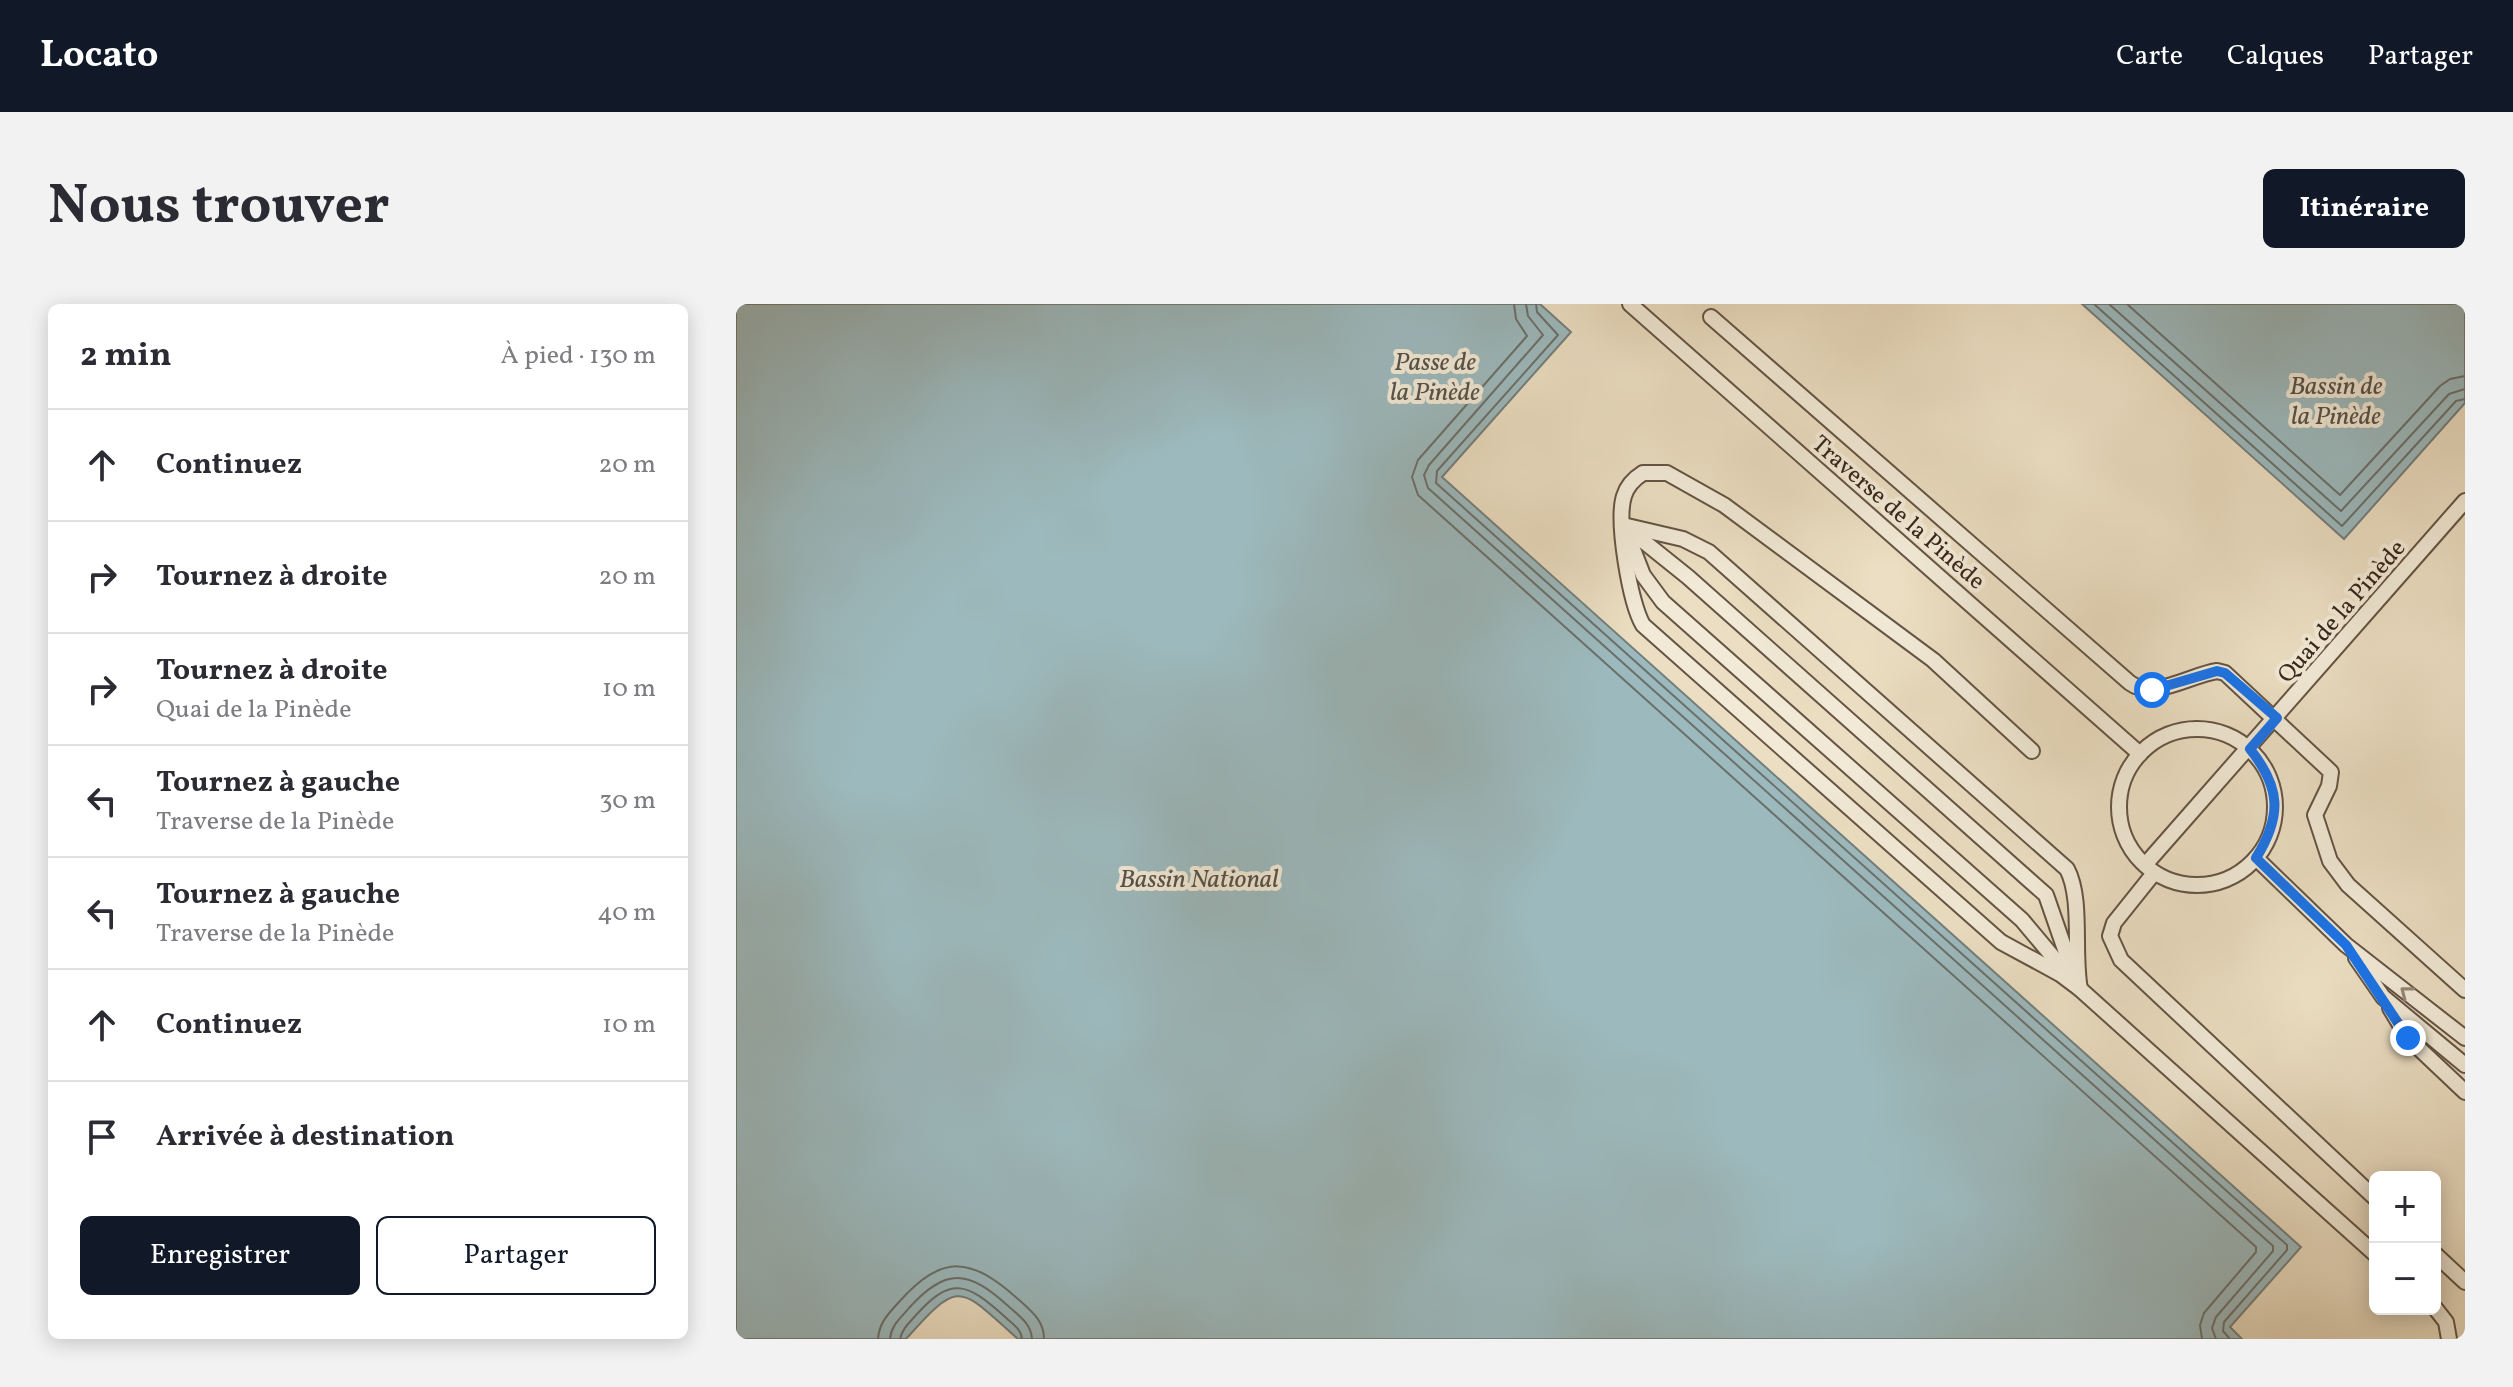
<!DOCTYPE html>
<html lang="fr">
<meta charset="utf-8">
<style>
:root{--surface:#fff;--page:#f2f2f3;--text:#2b2b33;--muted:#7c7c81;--line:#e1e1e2;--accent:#111827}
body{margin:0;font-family:Vollkorn,serif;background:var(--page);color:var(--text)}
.controls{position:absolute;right:24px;bottom:24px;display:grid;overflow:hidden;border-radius:12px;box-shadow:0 4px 20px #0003}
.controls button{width:72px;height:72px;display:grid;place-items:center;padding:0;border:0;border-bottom:2px solid var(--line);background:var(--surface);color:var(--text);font:40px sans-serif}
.stop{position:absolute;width:24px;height:24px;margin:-18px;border:6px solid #1a73e8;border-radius:50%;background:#fff}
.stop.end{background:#1a73e8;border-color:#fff;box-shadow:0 2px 8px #0008}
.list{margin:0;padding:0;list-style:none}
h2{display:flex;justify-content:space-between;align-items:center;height:104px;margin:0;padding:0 32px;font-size:34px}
h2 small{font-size:26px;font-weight:400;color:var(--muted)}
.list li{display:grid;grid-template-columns:52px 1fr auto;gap:24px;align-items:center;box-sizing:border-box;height:112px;padding:0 32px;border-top:2px solid var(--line)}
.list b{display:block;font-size:30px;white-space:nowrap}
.list p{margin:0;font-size:26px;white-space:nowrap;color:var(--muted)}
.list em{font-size:26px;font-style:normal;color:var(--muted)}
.actions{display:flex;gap:16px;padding:24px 32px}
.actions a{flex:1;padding:18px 0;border:2px solid var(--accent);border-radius:12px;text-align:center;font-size:28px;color:var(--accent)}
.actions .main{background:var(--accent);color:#fff}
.icon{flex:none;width:44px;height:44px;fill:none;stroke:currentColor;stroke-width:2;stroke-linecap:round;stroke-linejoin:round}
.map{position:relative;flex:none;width:1729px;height:1035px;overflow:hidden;border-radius:12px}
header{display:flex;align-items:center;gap:48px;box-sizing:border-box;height:112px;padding:0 40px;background:var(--accent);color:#fff}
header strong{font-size:38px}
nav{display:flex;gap:44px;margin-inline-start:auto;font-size:28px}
.intro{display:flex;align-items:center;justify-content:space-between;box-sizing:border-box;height:192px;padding:0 48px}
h1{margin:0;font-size:56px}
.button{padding:20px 36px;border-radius:12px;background:var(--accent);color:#fff;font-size:28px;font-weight:700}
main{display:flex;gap:48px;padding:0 48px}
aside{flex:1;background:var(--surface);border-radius:12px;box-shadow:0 4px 20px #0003}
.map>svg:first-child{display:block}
.water{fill:#9cb9bd;stroke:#747e7c;stroke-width:2}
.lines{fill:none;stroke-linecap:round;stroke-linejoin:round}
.shore{stroke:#6a706c;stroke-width:2}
.service-casing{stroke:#645444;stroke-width:18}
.service{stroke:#f2ead7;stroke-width:14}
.oneway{stroke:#948878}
.route{stroke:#1a73e8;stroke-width:10}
.labels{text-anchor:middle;stroke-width:8;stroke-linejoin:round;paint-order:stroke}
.street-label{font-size:24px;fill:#37261a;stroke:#f2ead7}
.water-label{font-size:26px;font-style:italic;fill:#55524b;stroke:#f2ead7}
</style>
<header>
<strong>Locato</strong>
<nav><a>Carte</a><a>Calques</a><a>Partager</a></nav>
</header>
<div class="intro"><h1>Nous trouver</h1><a class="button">Itinéraire</a></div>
<main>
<aside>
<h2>2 min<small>À pied · 130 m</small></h2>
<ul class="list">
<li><svg class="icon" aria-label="ahead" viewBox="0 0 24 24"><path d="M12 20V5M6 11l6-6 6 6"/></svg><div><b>Continuez</b></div><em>20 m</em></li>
<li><svg class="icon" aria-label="right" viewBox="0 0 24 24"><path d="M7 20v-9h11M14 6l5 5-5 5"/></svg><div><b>Tournez à droite</b></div><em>20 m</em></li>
<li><svg class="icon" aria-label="right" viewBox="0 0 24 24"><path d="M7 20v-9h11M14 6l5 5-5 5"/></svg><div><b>Tournez à droite</b><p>Quai de la Pinède</p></div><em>10 m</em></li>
<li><svg class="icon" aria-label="left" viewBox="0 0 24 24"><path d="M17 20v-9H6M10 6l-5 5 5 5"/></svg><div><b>Tournez à gauche</b><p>Traverse de la Pinède</p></div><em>30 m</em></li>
<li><svg class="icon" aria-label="left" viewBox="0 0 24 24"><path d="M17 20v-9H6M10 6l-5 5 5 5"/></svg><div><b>Tournez à gauche</b><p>Traverse de la Pinède</p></div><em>40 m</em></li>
<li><svg class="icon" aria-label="ahead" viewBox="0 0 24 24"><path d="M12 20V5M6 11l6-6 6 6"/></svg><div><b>Continuez</b></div><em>10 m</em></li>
<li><svg class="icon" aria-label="arrive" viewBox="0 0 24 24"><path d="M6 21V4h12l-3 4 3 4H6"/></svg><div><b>Arrivée à destination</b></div></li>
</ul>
<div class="actions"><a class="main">Enregistrer</a><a>Partager</a></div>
</aside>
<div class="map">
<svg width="1729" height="1035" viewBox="0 0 1729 1035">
<rect width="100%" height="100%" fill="#ebdec2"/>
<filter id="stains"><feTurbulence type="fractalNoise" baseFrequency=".0025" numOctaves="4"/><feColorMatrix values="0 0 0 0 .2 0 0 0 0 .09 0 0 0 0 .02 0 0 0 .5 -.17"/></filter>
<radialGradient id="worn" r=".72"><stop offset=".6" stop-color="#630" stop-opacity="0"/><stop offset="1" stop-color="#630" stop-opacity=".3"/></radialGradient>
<g class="water">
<path d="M0,0H804L835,28L706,173L1565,943L1494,1023L1506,1035H282C223,983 225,973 170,1035H0Z"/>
<polygon points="1346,0 1729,0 1729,99 1608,235"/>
</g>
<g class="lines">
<g class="shore">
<polyline points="778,0 780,15 791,32 682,156 676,173 682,191 1520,943 1520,948 1468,1009 1464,1021 1466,1035"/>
<polyline points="790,0 792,12 807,31 693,161 688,171 692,184 1537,942 1537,947 1480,1013 1476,1024 1480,1035"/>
<polyline points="800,0 801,8 822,31 701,167 700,179 1551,941 1551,946 1488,1018 1487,1027 1494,1035"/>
<polyline points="1358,0 1606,222 1720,97 1729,95"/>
<polyline points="1373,0 1605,207 1713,90 1729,85"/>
<polyline points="1391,0 1604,191 1704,82 1714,75 1729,72"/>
<path d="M142,1035C143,1019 152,1010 163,998C207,949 235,953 282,995C295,1007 308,1016 308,1035"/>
<path d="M154,1035C155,1021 165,1014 173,1004C210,963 232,966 271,1001C282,1011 295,1019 296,1035"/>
<path d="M164,1035C166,1025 174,1018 181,1010C216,971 232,980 268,1012C275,1019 285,1024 286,1035"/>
</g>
<g class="service-casing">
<g id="service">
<polyline points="894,0 1404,450"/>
<path d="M975,13L1394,379C1418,396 1454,371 1481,367L1489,369L1595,468L1593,482L1579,511L1594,557L1612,581L1729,686"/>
<path d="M887,221L947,235L973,248L1331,565C1347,595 1337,650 1344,685"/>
<polyline points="891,224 952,273 1310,591 1334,660"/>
<polyline points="895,240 907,271 927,298 1286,616 1333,672"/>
<circle cx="1461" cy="503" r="78"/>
<path d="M1296,447L1197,356L988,201L931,169H907C899,174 891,182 888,192C880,217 894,299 907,321L1265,638L1324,670L1344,685L1639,950"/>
<polyline points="1520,554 1610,641 1729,734"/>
<polyline points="1409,561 1729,197"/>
<polyline points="1418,569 1378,619 1374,632 1385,656 1639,894"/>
<polyline points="1620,654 1647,693 1729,761"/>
<polyline points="1654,704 1672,734 1729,788"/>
<polyline points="1699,950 1729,978"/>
<polyline points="1699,1004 1710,1018 1713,1035"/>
</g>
</g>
<use href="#service" class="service"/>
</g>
<defs><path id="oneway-chevron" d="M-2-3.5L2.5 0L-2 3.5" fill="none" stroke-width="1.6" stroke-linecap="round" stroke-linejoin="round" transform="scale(2)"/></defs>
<use class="oneway" href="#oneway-chevron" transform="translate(1670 688) rotate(-142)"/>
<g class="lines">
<path class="route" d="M1416,386L1481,367L1489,369L1541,414L1514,445C1545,484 1546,512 1520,554L1610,641L1672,734"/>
</g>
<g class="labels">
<g class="street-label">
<text transform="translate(1163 208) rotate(41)" y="8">Traverse de la Pinède</text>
<text transform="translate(1605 307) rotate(-49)" y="8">Quai de la Pinède</text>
</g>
<g class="water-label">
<text x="699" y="66">Passe de<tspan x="699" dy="30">la Pinède</tspan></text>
<text x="1600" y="90">Bassin de<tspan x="1600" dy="30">la Pinède</tspan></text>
<text x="463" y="583">Bassin National</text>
</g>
</g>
<rect width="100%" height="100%" filter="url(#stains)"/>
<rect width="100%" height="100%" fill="url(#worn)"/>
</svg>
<div class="controls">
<button>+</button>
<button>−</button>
</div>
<div class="stop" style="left:1416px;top:386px"></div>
<div class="stop end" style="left:1672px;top:734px"></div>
</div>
</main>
